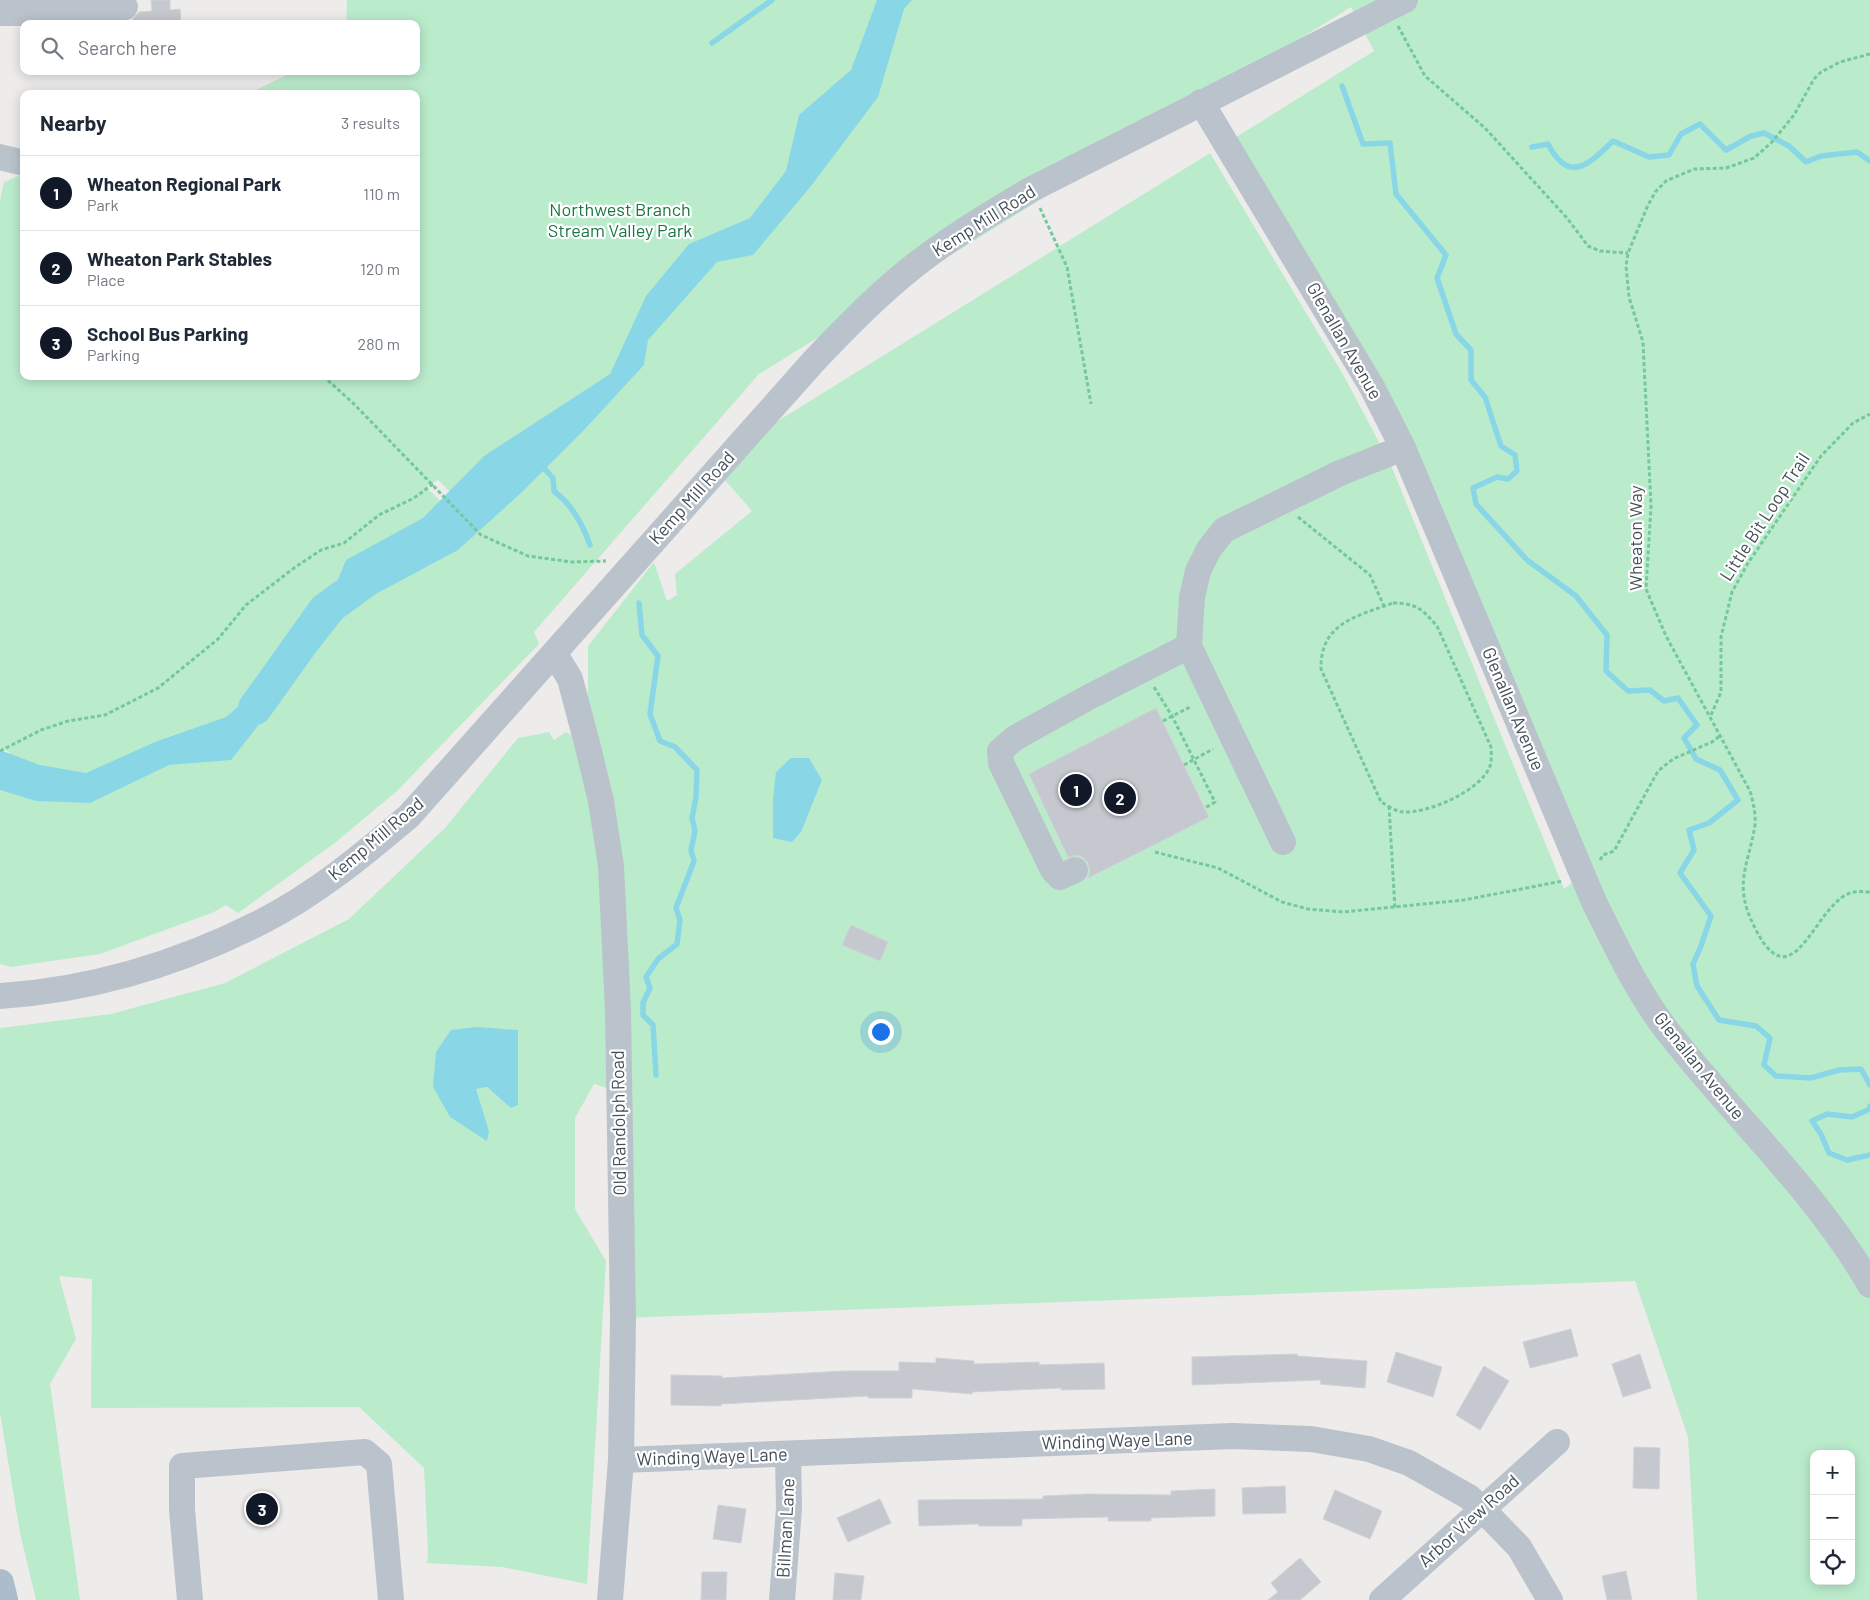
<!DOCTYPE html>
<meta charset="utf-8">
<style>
:root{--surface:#fff;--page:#f2f2f3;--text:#1f2937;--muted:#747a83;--line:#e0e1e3;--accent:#111827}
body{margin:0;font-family:Barlow,sans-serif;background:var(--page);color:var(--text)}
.controls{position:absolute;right:15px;bottom:15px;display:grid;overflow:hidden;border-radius:10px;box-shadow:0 2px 12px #0003}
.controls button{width:45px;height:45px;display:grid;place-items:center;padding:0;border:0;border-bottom:1px solid var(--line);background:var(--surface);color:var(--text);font:25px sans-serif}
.you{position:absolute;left:880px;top:1031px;width:18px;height:18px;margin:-12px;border:4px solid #fff;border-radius:50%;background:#1a73e8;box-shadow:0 0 0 8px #1a73e833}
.badge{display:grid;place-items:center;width:32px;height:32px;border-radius:50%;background:var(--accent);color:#fff;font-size:16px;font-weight:700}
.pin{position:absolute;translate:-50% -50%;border:2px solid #fff;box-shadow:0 1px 5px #0006}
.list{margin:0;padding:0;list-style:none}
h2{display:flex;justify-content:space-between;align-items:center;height:65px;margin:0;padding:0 20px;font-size:21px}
h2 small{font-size:16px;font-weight:400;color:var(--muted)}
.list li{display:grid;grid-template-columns:32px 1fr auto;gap:15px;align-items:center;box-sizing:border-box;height:75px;padding:0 20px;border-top:1px solid var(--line)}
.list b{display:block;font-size:19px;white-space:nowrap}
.list p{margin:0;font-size:16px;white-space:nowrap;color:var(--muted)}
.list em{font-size:16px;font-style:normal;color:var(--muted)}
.icon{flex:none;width:28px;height:28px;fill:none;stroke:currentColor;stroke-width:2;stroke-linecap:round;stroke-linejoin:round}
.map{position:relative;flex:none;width:1870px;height:1600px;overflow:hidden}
.search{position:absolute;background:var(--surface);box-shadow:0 2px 12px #0003;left:20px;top:20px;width:400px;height:55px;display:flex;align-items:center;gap:12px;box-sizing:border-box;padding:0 18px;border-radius:10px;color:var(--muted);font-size:19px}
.panel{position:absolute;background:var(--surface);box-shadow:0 2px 12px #0003;left:20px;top:90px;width:400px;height:290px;border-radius:10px}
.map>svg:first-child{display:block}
.green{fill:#baeccc;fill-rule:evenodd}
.water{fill:#89d6e7}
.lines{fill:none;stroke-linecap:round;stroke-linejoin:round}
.stream{stroke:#89d6e7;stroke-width:5.5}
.river{stroke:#89d6e7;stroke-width:34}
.building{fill:#c5c8ce;stroke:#d0d2d7}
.path{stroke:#74c89c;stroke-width:3;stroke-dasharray:4 2.5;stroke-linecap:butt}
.minor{stroke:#bac3cb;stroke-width:26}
.major{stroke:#acbcca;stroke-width:28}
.labels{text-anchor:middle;stroke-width:4.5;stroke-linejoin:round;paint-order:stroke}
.park-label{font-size:18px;fill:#1a7545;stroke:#fff}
.street-label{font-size:18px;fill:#454f58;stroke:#fff}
</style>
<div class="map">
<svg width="1870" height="1600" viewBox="0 0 1870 1600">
<rect width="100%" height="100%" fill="#eeebeb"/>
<path class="green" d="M347,0H1870V1600H1697L1688,1437L1635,1281L623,1318L617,1091L594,1084L575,1118V1209L606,1261L587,1584L502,1567L427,1563L428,1551L424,1468L359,1407L91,1408L92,1279L59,1276L76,1339L50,1384L80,1600H36L20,1533L0,1413V1028L111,1014L225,983L349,919L445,828L518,738L549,732L554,740L566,732L588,746V646L654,562L667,601L677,595L675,574L752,511L710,463L1210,153L1344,376L1390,463L1564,889L1578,878L1405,455L1225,144L1374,51L1351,7L759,374L534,632L539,644L397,791L336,842L238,913L226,905L214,912L100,954L11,967L0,964V790L7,792L9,752L0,748V201L4,182L24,174V376H416V94H248L295,71H416V24H346ZM438,480L484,526L475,535L426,487ZM518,1060L511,1108L487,1087L476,1089L480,1106L434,1075ZM1814,1454H1851V1581H1814Z"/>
<g class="water">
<polygon points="877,0 912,0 904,9 878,97 811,186 753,255 717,262 648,340 644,365 583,431 521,493 458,550 372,596 345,615 231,760 169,765 90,803 36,801 0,790 0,750 40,765 86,773 155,742 226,717 310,647 346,560 423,518 484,456 610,374 646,296 689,244 750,218 786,171 799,115 851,70"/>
<polygon points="791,758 809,758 822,780 801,832 792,842 773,838 773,798 776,772"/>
<polygon points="477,1027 518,1030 518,1105 511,1108 487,1087 476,1089 489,1131 487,1141 450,1117 433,1087 436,1052 451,1030"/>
</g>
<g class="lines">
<g class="stream">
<polyline points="712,43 772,0"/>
<polyline points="1342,86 1363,144 1390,143 1396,194 1446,255 1437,278 1456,334 1471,350 1471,380 1485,397 1501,446 1515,455 1517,471 1508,479 1497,477 1473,488 1476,504 1527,560 1576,596 1607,635 1606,671 1628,691 1650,690 1664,701 1678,698 1697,725 1684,738 1696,759 1720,770 1738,800 1709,823 1689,830 1694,850 1680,873 1711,916 1701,946 1693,964 1697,986 1719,1020 1756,1026 1770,1038 1764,1065 1776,1076 1811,1078 1839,1070 1861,1069 1870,1085"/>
<path d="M1532,147L1548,144C1569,185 1589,164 1613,141L1649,157L1669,155L1681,134L1700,124L1726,150L1751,136L1764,133L1789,146L1806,162L1821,156L1857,152L1870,161"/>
<path d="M541,465L553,478L554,491C571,504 583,525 590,545"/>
<polyline points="639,603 642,635 658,656 650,714 660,741 675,747 697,770 696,797 692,818 695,831 691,850 694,861 676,908 680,920 677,944 658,959 646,977 650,988 643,1003 643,1015 653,1025 656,1075"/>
<polyline points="1870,1106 1870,1109 1852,1117 1827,1114 1812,1121 1821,1134 1829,1153 1847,1160 1870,1155"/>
</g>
<polyline class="river" points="255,708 325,610 362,583"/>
</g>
<g class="building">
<polygon points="151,0 170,0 170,10 180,9 181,24 133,24 133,19 139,12 152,11"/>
<polygon points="1156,708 1209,817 1088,878 1090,871 1088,863 1084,858 1077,855 1068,857 1029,774"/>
<polygon points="851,925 888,942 880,961 842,945"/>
<polygon points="1571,1329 1578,1356 1530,1368 1523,1342"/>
<polygon points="1396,1352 1442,1367 1433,1397 1387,1382"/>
<polygon points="1297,1354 1297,1356 1367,1361 1365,1388 1320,1384 1321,1380 1192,1385 1192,1357"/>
<polygon points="1640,1354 1651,1388 1623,1397 1612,1364"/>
<polygon points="936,1358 974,1361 974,1364 1039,1362 1039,1365 1104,1363 1105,1389 1061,1390 1061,1388 972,1392 972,1394 912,1389 912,1398 868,1398 868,1396 721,1404 721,1406 671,1405 671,1375 722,1376 722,1378 843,1371 899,1371 899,1362 936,1363"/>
<polygon points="1484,1366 1509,1381 1480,1430 1456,1415"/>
<polygon points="1634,1447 1660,1448 1659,1489 1633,1488"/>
<polygon points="1285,1486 1286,1513 1243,1514 1242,1488"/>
<polygon points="1215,1489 1215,1516 1151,1518 1151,1521 1108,1521 1108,1517 1022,1519 1022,1526 979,1526 979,1524 919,1526 918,1500 1043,1499 1043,1496 1087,1494 1171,1495 1171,1491"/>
<polygon points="1335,1490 1382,1511 1370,1539 1323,1519"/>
<polygon points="880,1499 891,1523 848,1542 837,1518"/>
<polygon points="718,1505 746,1509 741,1543 713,1539"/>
<polygon points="1300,1558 1321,1582 1300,1600 1268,1600 1278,1592 1271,1583"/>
<polygon points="1626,1571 1632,1600 1607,1600 1602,1576"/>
<polygon points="702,1572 727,1572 726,1600 701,1600"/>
<polygon points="835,1573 864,1576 861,1600 833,1600"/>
</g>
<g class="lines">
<g class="path">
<polyline points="1398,26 1425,76 1485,128 1567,218 1588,246 1600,251 1628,253"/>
<path d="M1870,54L1840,62L1821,72L1814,79L1794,115L1772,142L1754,158L1726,168L1694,169L1666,181L1656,191L1648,205L1628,253L1626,266L1629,297L1643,342L1651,506L1646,589L1666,636L1750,791C1753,802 1756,813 1755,825C1749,864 1733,883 1753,924C1789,1000 1809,923 1841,898C1850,891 1859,891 1870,892"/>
<polyline points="1040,208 1067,267 1091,404"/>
<polyline points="323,376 353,403 481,535 528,556 572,562 606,561"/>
<polyline points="1298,517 1370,575 1384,606"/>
<path d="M1393,603C1416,603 1422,609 1437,626L1491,747C1491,753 1492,761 1490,766C1481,791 1427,814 1402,812C1395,811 1387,805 1381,802L1321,669C1320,623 1357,616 1393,603Z"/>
<polyline points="1154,687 1172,716 1215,802 1205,808"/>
<polyline points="1711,715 1721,692 1721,637 1732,592 1748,563 1821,456 1853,423 1870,414"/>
<polyline points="1163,721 1192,706"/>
<polyline points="0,751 41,730 68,721 105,715 158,688 218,639 246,605 294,568 321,550 344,543 379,515 414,498 433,484"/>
<polyline points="1184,765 1213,749"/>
<polyline points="1389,806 1395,909"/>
<polyline points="1155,852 1218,868 1282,902 1308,909 1343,912 1464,900 1563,881"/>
<polyline points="1600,860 1603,855 1614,851 1658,771 1673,759 1712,742 1721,735"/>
</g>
<g class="minor">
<polyline points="0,13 45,13 125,7"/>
<path d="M1201,102L1372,387L1403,448L1594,902C1616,946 1638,994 1669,1033C1735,1118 1816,1191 1870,1285"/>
<polyline points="0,157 24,163"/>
<polyline points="555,654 570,679 588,747 601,801 611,866 618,1010 623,1318 621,1460 610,1600"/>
<polyline points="1283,842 1189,646 1192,597 1198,571 1209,549 1224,530 1340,473 1403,448"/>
<polyline points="1075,870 1060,877 1053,870 1001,763 1000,751 1015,738 1089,697 1189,646"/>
<path d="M0,996C91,990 180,963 261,922C316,894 363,855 409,816L813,362C843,330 874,298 909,270C946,240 988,215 1030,190L1405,0"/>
<polyline points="621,1460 1233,1436 1311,1439 1369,1449 1409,1463 1469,1497 1482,1509 1519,1547 1550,1600"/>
<polyline points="190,1600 182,1510 182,1466 365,1452 379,1464 391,1600"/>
<polyline points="782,1600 789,1508 788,1455"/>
<polyline points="1382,1600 1557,1442"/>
</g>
<polyline class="major" points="0,1583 4,1600"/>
</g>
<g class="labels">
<g class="park-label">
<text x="620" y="216">Northwest Branch<tspan x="620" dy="21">Stream Valley Park</tspan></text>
</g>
<g class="street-label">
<text transform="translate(984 221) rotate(-32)" y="6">Kemp Mill Road</text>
<text transform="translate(1344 341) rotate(60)" y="6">Glenallan Avenue</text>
<text transform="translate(692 498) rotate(-48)" y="6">Kemp Mill Road</text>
<text transform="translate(1765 517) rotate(-57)" y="6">Little Bit Loop Trail</text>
<text transform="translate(1636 538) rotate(-90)" y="6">Wheaton Way</text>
<text transform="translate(1513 709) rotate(67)" y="6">Glenallan Avenue</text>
<text transform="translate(376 839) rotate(-40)" y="6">Kemp Mill Road</text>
<text transform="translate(1699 1066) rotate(51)" y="6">Glenallan Avenue</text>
<text transform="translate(619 1123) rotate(-91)" y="6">Old Randolph Road</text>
<text transform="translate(1117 1441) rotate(-2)" y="6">Winding Waye Lane</text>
<text transform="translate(712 1457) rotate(-2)" y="6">Winding Waye Lane</text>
<text transform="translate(1469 1521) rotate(-42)" y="6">Arbor View Road</text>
<text transform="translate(786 1528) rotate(-87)" y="6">Billman Lane</text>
</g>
</g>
</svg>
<div class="controls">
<button>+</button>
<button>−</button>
<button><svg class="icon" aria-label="locate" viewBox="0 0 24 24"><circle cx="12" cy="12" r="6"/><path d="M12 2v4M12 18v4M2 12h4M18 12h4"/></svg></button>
</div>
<div class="you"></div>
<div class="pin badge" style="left:1076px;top:790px">1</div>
<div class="pin badge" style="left:1120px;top:798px">2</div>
<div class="pin badge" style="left:262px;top:1509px">3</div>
<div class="search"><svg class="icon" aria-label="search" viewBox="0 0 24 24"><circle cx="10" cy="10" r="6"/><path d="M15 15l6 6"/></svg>Search here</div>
<section class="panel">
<h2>Nearby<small>3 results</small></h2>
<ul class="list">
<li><span class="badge">1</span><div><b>Wheaton Regional Park</b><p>Park</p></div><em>110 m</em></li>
<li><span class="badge">2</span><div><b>Wheaton Park Stables</b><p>Place</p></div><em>120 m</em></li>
<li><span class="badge">3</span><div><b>School Bus Parking</b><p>Parking</p></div><em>280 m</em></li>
</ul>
</section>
</div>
